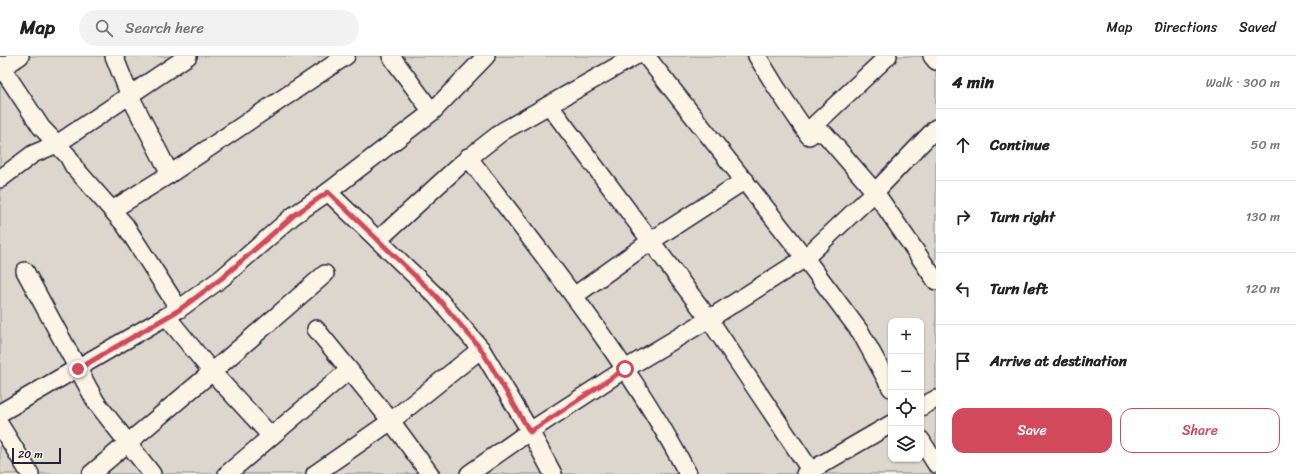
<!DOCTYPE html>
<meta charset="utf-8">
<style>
:root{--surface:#fff;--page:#f2f2f2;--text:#222;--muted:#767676;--line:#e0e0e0;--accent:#d1495b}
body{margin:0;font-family:Sriracha,sans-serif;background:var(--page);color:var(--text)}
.controls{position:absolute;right:12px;bottom:12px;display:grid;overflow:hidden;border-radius:8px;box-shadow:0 1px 3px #0004}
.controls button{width:36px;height:36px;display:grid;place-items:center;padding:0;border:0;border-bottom:1px solid var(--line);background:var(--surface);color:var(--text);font:20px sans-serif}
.scale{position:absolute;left:12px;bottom:10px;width:49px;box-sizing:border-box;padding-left:4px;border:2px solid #22223b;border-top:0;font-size:11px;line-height:14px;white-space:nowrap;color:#22223b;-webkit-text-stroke:3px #fcf5e5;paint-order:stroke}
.stop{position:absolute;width:12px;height:12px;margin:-9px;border:3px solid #d1495b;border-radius:50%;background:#fff}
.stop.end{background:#d1495b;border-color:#fff;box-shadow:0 1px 4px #0008}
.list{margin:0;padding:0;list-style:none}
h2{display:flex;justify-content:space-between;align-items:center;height:52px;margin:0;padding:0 16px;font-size:17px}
h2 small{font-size:13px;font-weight:400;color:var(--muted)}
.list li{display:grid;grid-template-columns:26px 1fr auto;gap:12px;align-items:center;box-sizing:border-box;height:72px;padding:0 16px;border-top:1px solid var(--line)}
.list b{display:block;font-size:15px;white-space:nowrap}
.list em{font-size:13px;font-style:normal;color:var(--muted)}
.actions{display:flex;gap:8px;padding:12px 16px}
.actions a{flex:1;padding:9px 0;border:1px solid var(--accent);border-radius:12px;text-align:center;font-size:14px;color:var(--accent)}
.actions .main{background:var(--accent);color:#fff}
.icon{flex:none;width:22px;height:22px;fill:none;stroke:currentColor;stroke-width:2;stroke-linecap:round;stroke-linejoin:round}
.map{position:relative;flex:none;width:936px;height:418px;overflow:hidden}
header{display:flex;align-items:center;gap:24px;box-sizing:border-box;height:56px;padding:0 20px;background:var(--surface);border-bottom:1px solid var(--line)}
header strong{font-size:19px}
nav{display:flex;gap:22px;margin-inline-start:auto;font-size:14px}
.search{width:280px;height:36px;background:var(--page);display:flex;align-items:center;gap:10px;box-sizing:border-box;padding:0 14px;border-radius:22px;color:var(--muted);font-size:15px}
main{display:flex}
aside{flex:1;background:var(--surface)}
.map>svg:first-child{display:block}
.green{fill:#dcd6cc;stroke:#7f7c84;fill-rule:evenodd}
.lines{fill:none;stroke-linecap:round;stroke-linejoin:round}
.minor-casing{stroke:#22223b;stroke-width:20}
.minor{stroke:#fcf5e5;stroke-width:17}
.route{stroke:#d1495b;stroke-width:5}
</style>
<header>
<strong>Map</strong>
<div class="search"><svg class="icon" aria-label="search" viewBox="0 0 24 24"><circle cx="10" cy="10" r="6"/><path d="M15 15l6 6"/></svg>Search here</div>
<nav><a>Map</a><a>Directions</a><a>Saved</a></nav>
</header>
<main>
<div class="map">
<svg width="936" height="418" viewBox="0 0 936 418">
<rect width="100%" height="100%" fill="#fcf5e5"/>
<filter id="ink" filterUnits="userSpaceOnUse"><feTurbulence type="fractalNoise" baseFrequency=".025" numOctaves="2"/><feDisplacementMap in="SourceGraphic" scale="8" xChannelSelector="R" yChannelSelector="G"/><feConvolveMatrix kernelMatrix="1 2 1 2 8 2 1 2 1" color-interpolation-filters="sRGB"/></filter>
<g filter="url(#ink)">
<path class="green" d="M0,0H936V418H0ZM891,265H921V403H891Z"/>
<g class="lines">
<g class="minor-casing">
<g id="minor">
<polyline points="114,0 130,40 170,118"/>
<polyline points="391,0 432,56"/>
<polyline points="646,0 805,202 861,277 891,332"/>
<polyline points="757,0 776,31 809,80 814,76 825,78 875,136 936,225"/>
<polyline points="932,0 936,5"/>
<polyline points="0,9 41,71 57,88 33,98 0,123"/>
<polyline points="2,12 20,0"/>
<polyline points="549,49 709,263 813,418"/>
<polyline points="807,76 888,0"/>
<path d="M468,101C546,203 628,304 688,418"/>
<polyline points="328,136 436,240 481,293 530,375 553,418"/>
<polyline points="112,154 170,118 346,0"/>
<polyline points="378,184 461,108 503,75 635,0"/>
<polyline points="25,215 96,346 152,418"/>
<polyline points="574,240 651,185 745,124"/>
<polyline points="179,253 125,169 74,111 68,100 57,88 188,0"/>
<polyline points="167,261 212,316 271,380"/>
<polyline points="316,273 391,365 430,418"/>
<polyline points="921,351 936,343"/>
<polyline points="0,357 179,253 222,222 293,160 328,136 432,56 486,0"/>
<polyline points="0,369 30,418"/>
<polyline points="921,384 936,408"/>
<polyline points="91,418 212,316 325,218"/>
<polyline points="227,418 349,314"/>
<polyline points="315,418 391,365 481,293"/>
<polyline points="469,418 530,375 625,313 709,263 805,202 875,136 936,72"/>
<polyline points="805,418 891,368"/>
</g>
</g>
<use href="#minor" class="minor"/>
</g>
</g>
<g class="lines" filter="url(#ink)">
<polyline class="route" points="78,313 179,254 222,222 293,160 328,136 436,240 481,293 530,376 625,313"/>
</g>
</svg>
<div class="controls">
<button>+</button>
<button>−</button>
<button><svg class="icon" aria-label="locate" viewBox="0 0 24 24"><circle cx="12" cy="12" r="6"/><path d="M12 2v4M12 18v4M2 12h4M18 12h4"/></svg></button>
<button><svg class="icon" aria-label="layers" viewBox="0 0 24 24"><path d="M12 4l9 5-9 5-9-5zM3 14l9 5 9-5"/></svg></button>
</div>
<div class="scale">20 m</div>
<div class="stop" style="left:625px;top:313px"></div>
<div class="stop end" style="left:78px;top:313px"></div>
</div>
<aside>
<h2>4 min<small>Walk · 300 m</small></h2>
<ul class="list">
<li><svg class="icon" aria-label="ahead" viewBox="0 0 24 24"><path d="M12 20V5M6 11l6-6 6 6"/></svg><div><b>Continue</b></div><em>50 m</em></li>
<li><svg class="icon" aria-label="right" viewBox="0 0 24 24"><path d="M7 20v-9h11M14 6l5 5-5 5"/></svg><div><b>Turn right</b></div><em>130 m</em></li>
<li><svg class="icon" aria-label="left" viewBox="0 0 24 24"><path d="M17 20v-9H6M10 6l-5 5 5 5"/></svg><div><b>Turn left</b></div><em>120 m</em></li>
<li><svg class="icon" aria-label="arrive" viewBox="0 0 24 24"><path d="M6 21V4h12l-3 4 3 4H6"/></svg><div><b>Arrive at destination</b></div></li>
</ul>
<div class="actions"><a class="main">Save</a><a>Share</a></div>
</aside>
</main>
